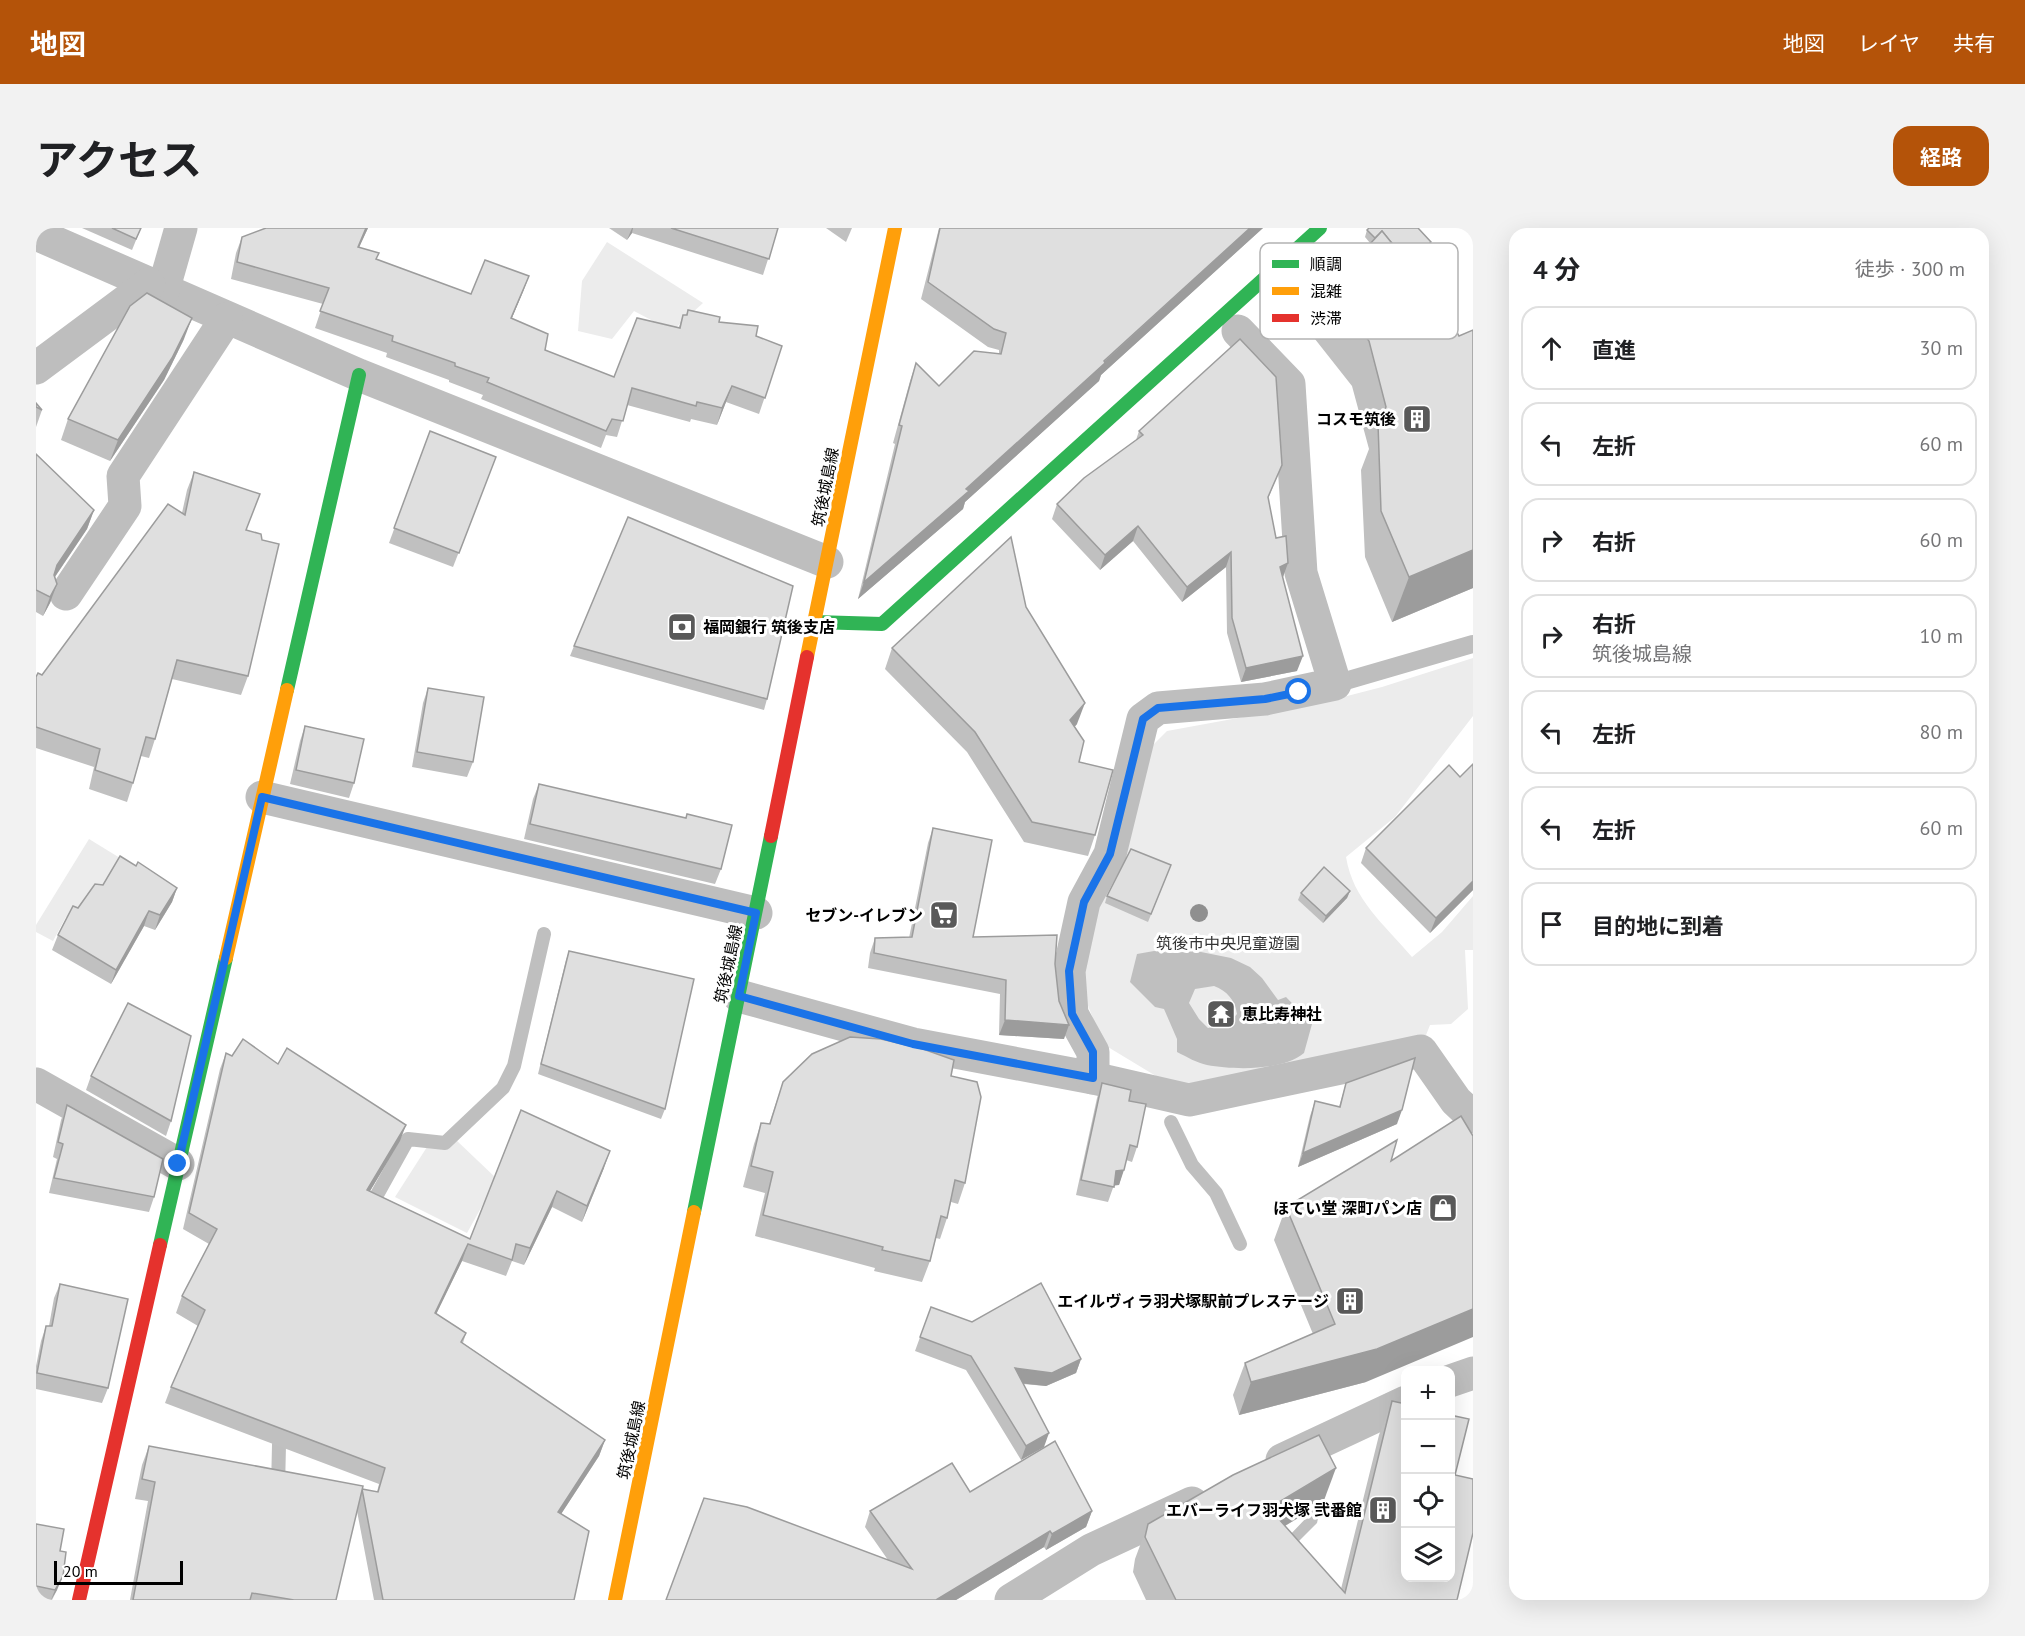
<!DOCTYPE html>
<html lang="ja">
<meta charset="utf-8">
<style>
:root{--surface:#fff;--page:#f2f2f2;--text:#202124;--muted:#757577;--line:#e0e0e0;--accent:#b45309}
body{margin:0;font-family:"PT Sans","Noto Sans JP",sans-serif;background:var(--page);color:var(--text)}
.controls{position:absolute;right:18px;bottom:18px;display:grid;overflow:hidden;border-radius:12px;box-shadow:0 6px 24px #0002}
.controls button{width:54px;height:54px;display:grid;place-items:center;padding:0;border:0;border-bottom:2px solid var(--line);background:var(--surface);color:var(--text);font:30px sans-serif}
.scale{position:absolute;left:18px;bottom:15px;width:129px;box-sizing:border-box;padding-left:6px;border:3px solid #000;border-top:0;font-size:16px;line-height:21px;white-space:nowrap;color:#000;-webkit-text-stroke:4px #fff;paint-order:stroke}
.stop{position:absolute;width:18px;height:18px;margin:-14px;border:4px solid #1a73e8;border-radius:50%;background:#fff}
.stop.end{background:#1a73e8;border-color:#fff;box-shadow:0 2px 6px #0008}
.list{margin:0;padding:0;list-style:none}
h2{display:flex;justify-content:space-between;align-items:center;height:78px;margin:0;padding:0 24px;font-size:26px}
h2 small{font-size:20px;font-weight:400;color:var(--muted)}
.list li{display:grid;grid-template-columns:39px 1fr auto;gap:18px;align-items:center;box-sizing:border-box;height:84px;margin:0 12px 12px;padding:0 12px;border:2px solid var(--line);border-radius:18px}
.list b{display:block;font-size:22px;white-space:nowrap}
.list p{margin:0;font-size:20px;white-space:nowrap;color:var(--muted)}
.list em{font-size:20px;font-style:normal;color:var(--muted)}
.icon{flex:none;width:33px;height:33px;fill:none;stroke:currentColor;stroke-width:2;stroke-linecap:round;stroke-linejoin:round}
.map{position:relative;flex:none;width:1437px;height:1372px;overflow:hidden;border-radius:18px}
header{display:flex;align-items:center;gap:36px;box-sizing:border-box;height:84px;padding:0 30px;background:var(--accent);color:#fff}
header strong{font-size:28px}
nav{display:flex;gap:33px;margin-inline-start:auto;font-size:21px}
.intro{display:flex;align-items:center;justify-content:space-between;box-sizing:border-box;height:144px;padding:0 36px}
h1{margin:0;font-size:42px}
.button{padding:15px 27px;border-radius:18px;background:var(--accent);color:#fff;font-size:21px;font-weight:700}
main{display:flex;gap:36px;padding:0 36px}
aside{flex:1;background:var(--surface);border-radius:18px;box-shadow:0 6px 24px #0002}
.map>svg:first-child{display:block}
.green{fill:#ececec}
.water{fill:#bfbfbf;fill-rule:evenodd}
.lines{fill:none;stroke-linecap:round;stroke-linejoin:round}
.stream{stroke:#bfbfbf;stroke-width:14}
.lane{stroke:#bebebe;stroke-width:18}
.street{stroke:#bebebe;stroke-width:33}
.fast{stroke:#30b455;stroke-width:14}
.slow{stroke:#ff9f0a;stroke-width:14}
.jam{stroke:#e5322d;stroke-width:14}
.tree{fill:#8f8f8f}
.wall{fill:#c0c0c0}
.shaded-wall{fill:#9c9c9c}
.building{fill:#dfdfdf;stroke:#9c9c9c;stroke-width:1.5}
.route{stroke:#1a73e8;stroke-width:8}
.labels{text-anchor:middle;stroke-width:6;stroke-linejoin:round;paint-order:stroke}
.poi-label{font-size:16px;font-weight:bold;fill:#000;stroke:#fff;text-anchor:end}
.street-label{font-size:16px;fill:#000;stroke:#fff}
.park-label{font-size:16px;fill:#333;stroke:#fff}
.key{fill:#fff;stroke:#b2b2b2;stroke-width:1.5}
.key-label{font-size:16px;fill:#000}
</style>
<header>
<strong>地図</strong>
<nav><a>地図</a><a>レイヤ</a><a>共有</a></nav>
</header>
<div class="intro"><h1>アクセス</h1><a class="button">経路</a></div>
<main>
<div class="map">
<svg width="1437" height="1372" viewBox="0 0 1437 1372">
<rect width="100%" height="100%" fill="#fff"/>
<g class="green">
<polygon points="571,14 667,75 636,103 598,83 576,111 542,103 546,53"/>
<path d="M1437,430V488L1359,589L1310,629C1317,672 1348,696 1376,729L1406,704L1437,668V722H1429L1432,781L1415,796L1394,797L1386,817L1148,865L1067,816L1040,747L1110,524L1131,503L1284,475L1346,459Z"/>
<polygon points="53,611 97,638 79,638 60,668 51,666 37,691 30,689 17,713 0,704 0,697"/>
<polygon points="420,912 461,951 431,1005 359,969 391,919 412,920"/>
</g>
<g class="water">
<path d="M1118,723L1136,725L1160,723L1195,730L1214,739L1226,750L1242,772L1250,769L1276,796L1268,825C1246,843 1199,842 1171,837C1161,835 1151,829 1141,824V811L1128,781L1119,779L1094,754L1101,726ZM1178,758C1191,763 1199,772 1201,786L1193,795L1172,800L1163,791L1153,775L1159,761Z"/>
<polygon points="1284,1229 1295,1230 1281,1295 1204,1372 1207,1356 1273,1287"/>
</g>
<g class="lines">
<g class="stream">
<polyline points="1135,894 1156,937 1180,965 1204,1016"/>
<polyline points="332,983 372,911 409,915 467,860 478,838 508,706"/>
<polyline points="242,1260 243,1217 247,1201"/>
</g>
<polyline class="lane" points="1299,456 1437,416"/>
<g class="street">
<polyline points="0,6 323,147 791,334"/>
<polyline points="127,63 145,0"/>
<polyline points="0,140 113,56"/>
<polyline points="30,366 89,278 87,248 190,91"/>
<polyline points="226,569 720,685"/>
<polyline points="703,768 877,816 1057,850 1153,872 1385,823 1420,873 1437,889"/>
<polyline points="1057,850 1057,824 1036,786 1033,743 1048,674 1074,626 1107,491 1122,480 1229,471 1299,456 1265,345 1253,156 1202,103"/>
<polyline points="0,856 142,936"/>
<polyline points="1414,1153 1437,1145"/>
<polyline points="1246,1232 1370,1174"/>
<polyline points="975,1372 1055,1322 1156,1275"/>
</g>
<g class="fast">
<polyline points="779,394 846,396 1284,0"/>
<polyline points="251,462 323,147"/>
<polyline points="658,984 735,608"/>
<polyline points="124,1017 190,730"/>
</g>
<g class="slow">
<polyline points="771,429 859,0"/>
<polyline points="190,730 251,462"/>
<polyline points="579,1372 658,984"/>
</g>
<g class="jam">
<polyline points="735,608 771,429"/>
<polyline points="43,1372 124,1017"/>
</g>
</g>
<circle class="tree" cx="1163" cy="685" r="9"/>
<g class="wall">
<polygon points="46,0 105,0 96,22"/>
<polygon points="332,0 323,19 340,31 435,66 493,48 476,90 509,122 578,149 643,99 647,87 650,87 652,82 746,118 723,186 690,174 681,197 655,191 654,194 591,177 581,209 570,207 565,220 445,171 447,167 413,154 413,152 350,129 351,125 279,100 287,76 195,51 200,25 206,9"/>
<polygon points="573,0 742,0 727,47 596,5 591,12"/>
<polygon points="790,0 816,0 810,14"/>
<polygon points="903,0 1227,0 1065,147 1063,153 929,274 927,281 822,371 859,216 857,215 874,153 880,135 903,158 963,126 963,122 952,119 885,71"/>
<polygon points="1331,2 1392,22 1375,38 1437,360 1356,394 1329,329 1325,242 1333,221 1316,158 1275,106 1292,61 1334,15 1329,9"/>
<polygon points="148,111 128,152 74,233 25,212 32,191"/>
<polygon points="0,175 6,182 0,199"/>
<polygon points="394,203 460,229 417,339 353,315"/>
<polygon points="1103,203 1240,251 1232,271 1240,310 1252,335 1247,349 1261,443 1205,454 1191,405 1190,339 1146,374 1097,313 1064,342 1016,291 1021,276 1100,212"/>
<polygon points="0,226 58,282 51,301 19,349 21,356 14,375 7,388 0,384"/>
<polygon points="158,244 210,302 212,448 205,467 136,451 119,511 113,530 105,528 97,555 91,574 53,561 58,539 0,520 0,449 6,447 146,285 151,262"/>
<polygon points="990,379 1041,496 1038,499 1043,534 1059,607 1052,628 988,614 931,524 849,441 856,420"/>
<polygon points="538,418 731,471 728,482 534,428"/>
<polygon points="392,460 437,534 431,549 376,539 387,475"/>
<polygon points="269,498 318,555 313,570 254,556 264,513"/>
<polygon points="503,556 685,641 679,656 488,611 497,571"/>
<polygon points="897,600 937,709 1019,736 1028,811 963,807 964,766 832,740 834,725 839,710 873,710 892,615"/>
<polygon points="1330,620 1437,662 1394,705 1325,635"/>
<polygon points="1135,637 1112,694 1069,675 1071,668"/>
<polygon points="100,638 141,660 136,674 119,702 108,698 75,756 16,722 22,707 42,680 67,657"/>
<polygon points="1314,663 1311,670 1287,695 1262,672 1265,665"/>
<polygon points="533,723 629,881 625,891 502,846 530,732"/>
<polygon points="190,825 196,828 242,836 364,913 334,963 434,1011 485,882 568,940 546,994 516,979 488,1037 476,1033 470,1048 426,1033 400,1086 430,1105 427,1115 569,1212 563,1228 525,1286 538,1372 338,1372 321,1283 300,1372 94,1372 112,1273 99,1271 106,1237 113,1218 341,1264 343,1256 129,1175 135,1159 162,1098 140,1085 146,1068 173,1016 147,1001 184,841"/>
<polygon points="55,848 135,893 130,908 50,862"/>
<polygon points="915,848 929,955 922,976 915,974 911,990 904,1011 900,1010 894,1033 886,1054 838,1043 839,1040 719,1008 729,965 707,959 718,916 725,895 733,896 747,854"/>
<polygon points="1066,855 1093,873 1101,919 1096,934 1090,932 1083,957 1078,957 1072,974 1040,967 1061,870"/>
<polygon points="1310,855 1361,896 1262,939 1274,888 1279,873 1303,879"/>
<polygon points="31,877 118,969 113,984 13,965 21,931 17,929 25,892"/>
<polygon points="1355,933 1330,1154 1203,1187 1197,1167 1209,1135 1277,1106 1238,1012 1250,979"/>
<polygon points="24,1056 72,1160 66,1175 0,1161 0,1138 5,1113 10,1098 13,1098 18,1070"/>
<polygon points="895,1079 936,1094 1045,1131 1040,1145 1010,1158 987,1156 1008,1219 985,1232 930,1142 879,1123"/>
<polygon points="1356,1173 1419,1247 1421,1372 1110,1372 1097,1344 1099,1331 1112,1296 1287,1275 1249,1298 1305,1361 1343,1207"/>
<polygon points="934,1264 1056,1283 1050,1299 1010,1322 1008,1319 920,1372 630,1372 852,1332 829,1299 834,1283"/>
<polygon points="0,1296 24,1323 21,1362 16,1372 0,1372"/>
</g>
<g class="shaded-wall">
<polygon points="330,0 332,0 316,35 322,19"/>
<polygon points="596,0 597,0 596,5 591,12"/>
<polygon points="1214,0 1227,0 1065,147 1063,153 929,274 927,281 822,371 828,354"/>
<polygon points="1395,14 1392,22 1364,48 1367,40"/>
<polygon points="493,48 487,64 469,106 475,90"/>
<polygon points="156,90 148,111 128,152 74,233 82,212"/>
<polygon points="696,158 690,174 681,197 686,180"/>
<polygon points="58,282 51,301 14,356 21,337"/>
<polygon points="1102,298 1097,313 1064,342 1069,327"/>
<polygon points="1437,322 1437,360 1356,394 1373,349"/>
<polygon points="1195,324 1190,339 1146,374 1151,359"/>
<polygon points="1252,335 1247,349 1244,339"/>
<polygon points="21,356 14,375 7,388 14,369"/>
<polygon points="1267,428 1261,443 1205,454 1210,440"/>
<polygon points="1049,475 1041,496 1026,513 1034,492"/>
<polygon points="1437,653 1437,662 1394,705 1400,690"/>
<polygon points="141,660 136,674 119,702 124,687"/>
<polygon points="1314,663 1311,670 1287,695 1290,688"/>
<polygon points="113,683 108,698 75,756 80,742"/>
<polygon points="969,792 1033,797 1028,811 963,807"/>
<polygon points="1366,882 1361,896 1262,939 1267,925"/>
<polygon points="370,897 364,913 325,978 331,962"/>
<polygon points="574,923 568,940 546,994 551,978"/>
<polygon points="1088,942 1083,957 1075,958 1080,943"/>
<polygon points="521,963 516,979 488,1037 494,1020"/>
<polygon points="432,1016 426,1033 393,1101 399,1085"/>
<polygon points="1437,1081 1437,1109 1330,1154 1203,1187 1215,1154"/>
<polygon points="1045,1131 1040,1145 1010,1158 974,1154 979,1140"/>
<polygon points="1013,1205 1008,1219 985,1232 990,1218"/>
<polygon points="569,1212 563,1228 516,1300 522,1284"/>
<polygon points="1300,1240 1287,1275 1220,1315 1233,1280"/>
<polygon points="1056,1283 1050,1299 1010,1322 1016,1306"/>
<polygon points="1014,1303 1008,1319 920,1372 900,1372"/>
<polygon points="27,1348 21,1362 15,1372 19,1362"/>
</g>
<g class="building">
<polygon points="76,0 105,0 100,11"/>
<polygon points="230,0 330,0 322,19 343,25 340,31 435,66 449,32 493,48 475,90 512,106 509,122 578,149 601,90 644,100 647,87 651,87 652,82 684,89 683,94 722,98 720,108 746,118 729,170 696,158 686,180 661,174 660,178 596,160 587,193 576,191 570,203 451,154 453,150 419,138 419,135 356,113 357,108 284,83 293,60 201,34 206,9"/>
<polygon points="635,0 742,0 733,31"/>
<polygon points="904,0 1214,0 1068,133 1069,135 930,261 933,263 828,354 866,198 863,197 880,135 903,158 938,123 965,126 970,105 958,101 892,54"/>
<polygon points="1333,0 1382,0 1395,14 1372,35 1346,3 1339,10 1331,2"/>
<polygon points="1346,3 1407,78 1423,108 1437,102 1437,322 1373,349 1345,283 1342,196 1350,179 1333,113 1292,61"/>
<polygon points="111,65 156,90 136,130 82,212 32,191 94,78"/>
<polygon points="1204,111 1240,149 1246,237 1232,269 1240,310 1250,308 1252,335 1244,339 1267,428 1210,440 1196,390 1195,324 1151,359 1102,298 1069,327 1021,276 1048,250 1107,207 1103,203"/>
<polygon points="0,175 6,182 0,179"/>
<polygon points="394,203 460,229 423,325 358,300"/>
<polygon points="0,226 58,282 21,337 18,347 21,356 14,369 0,362"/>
<polygon points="158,244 224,266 210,302 225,306 226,312 243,316 212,448 141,432 119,511 110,509 97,555 59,542 64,521 0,499 0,449 2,445 6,447 132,276 149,287"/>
<polygon points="592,289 757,358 731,471 538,418"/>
<polygon points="975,309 990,379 1049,475 1034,492 1048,513 1043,534 1077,542 1059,607 996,594 939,504 856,420"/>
<polygon points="392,460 448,469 437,534 381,524"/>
<polygon points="269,498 328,511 318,555 260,542"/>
<polygon points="1437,536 1437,653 1400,690 1330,620 1413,537 1424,549"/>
<polygon points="503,556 650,590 651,586 696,597 685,641 494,596"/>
<polygon points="897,600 956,612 937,709 1021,707 1019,736 1023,773 1033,797 969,792 970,752 838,725 839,710 876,709"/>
<polygon points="1095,621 1135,637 1115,686 1071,668"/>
<polygon points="84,628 100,638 102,634 141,660 124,687 113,683 80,742 22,707 37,678 42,680 59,656 67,657"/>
<polygon points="1288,639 1314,663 1290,688 1265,665"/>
<polygon points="533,723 658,751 629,881 505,836"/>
<polygon points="92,775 155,808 135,893 55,848"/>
<polygon points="814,809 845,811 887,821 918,832 915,848 941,854 945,869 929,955 919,952 911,990 905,988 894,1033 846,1022 847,1019 727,987 737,944 715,938 725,895 734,896 747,854 776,826"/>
<polygon points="207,811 242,836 251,820 370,897 331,962 434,1011 485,882 574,923 551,978 521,963 494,1020 480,1016 476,1032 432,1016 399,1085 430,1105 425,1114 569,1212 522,1284 553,1303 538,1372 347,1372 326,1261 342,1264 349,1240 135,1159 169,1082 146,1068 181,1001 153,985 190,825 196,828"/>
<polygon points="1379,830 1366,882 1267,925 1279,873 1304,879 1310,855"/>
<polygon points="1066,855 1095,862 1093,873 1110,876 1101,919 1094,917 1088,942 1080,943 1078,959 1045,952"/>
<polygon points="31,877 127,931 118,969 18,950 27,916 22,914"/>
<polygon points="1425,888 1437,908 1437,1081 1341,1121 1215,1154 1209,1135 1299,1096 1250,979 1361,912 1355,933"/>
<polygon points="1005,1055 1045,1131 1016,1145 979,1140 1013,1205 990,1218 935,1128 884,1109 895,1079 936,1094"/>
<polygon points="24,1056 92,1071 72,1160 1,1145 10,1098 16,1098"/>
<polygon points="1356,1173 1370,1176 1370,1350 1414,1350 1414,1187 1433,1191 1419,1247 1437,1251 1437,1305 1421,1372 1140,1372 1109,1309 1112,1296 1197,1247 1283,1207 1300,1240 1233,1280 1309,1365"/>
<polygon points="1019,1213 1056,1283 1016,1306 1014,1303 900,1372 630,1372 668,1270 711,1279 876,1341 834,1283 916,1235 934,1264"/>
<polygon points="113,1218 327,1258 300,1372 258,1372 216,1365 214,1372 97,1372 119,1254 106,1251"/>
<polygon points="0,1296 28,1301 24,1323 30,1324 27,1348 19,1362 0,1358"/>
</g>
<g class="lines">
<polyline class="route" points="142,936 226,569 720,685 703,768 877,816 1057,850 1057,824 1036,786 1033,743 1048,674 1074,626 1107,491 1122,480 1229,471 1263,464"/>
</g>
<defs>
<g id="building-square" transform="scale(1.5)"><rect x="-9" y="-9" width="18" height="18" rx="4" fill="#595959" stroke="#fff"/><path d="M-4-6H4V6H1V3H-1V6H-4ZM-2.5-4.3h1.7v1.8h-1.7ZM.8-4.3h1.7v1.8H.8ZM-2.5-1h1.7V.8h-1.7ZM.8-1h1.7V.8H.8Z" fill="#fff"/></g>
<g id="bank-square" transform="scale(1.5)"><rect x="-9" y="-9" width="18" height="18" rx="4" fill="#595959" stroke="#fff"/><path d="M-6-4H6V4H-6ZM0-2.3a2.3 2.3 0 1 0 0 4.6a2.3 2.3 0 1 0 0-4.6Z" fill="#fff"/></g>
<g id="supermarket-square" transform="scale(1.5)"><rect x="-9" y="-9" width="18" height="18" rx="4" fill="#595959" stroke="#fff"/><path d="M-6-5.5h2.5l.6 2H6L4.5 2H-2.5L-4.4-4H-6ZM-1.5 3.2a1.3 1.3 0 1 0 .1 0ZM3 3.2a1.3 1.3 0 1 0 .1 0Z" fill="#fff"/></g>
<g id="temple-square" transform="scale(1.5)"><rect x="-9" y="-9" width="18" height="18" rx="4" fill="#595959" stroke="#fff"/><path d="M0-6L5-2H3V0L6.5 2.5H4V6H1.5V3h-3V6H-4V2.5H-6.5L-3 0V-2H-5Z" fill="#fff"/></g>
<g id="shop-square" transform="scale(1.5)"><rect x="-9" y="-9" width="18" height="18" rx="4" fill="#595959" stroke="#fff"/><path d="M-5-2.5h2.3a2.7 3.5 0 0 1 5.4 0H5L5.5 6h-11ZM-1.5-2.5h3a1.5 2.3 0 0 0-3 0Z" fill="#fff"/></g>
</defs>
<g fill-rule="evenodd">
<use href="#building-square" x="1381" y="191"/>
<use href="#bank-square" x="646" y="399"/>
<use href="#supermarket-square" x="908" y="687"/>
<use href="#temple-square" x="1185" y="786"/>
<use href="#shop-square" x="1407" y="980"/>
<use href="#building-square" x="1314" y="1073"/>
<use href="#building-square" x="1347" y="1282"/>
</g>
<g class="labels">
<g class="poi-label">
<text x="1360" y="197">コスモ筑後</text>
<text x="667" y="405" text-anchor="start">福岡銀行 筑後支店</text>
<text x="887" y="693">セブン-イレブン</text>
<text x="1206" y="792" text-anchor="start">恵比寿神社</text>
<text x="1386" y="986">ほてい堂 深町パン店</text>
<text x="1293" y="1079">エイルヴィラ羽犬塚駅前プレステージ</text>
<text x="1326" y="1288">エバーライフ羽犬塚 弐番館</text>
</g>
<g class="street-label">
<text transform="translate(789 259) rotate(-79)" y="6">筑後城島線</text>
<text transform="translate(692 736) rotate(-78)" y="6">筑後城島線</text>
<text transform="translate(595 1212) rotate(-78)" y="6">筑後城島線</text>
</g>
<g class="park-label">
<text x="1192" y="721">筑後市中央児童遊園</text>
</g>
</g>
<rect x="1224" y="15" width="198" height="96" rx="9" class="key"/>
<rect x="1236" y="32" width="27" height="8" fill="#30b455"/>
<rect x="1236" y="59" width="27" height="8" fill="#ff9f0a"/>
<rect x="1236" y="86" width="27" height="8" fill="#e5322d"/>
<g class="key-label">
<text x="1274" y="42">順調</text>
<text x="1274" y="69">混雑</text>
<text x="1274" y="96">渋滞</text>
</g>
</svg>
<div class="controls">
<button>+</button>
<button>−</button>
<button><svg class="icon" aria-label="locate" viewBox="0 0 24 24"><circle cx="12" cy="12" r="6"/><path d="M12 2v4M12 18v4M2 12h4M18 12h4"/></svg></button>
<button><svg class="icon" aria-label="layers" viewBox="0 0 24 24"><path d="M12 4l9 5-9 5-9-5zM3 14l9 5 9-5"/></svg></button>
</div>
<div class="scale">20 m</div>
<div class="stop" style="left:1263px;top:464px"></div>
<div class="stop end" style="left:142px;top:936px"></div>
</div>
<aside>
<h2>4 分<small>徒歩 · 300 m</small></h2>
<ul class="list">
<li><svg class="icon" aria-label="ahead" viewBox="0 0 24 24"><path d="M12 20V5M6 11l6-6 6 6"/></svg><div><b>直進</b></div><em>30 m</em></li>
<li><svg class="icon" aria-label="left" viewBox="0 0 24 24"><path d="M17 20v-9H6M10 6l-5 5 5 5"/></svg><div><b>左折</b></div><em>60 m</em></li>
<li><svg class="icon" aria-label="right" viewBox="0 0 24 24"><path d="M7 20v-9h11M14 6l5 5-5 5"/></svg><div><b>右折</b></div><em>60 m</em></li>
<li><svg class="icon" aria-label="right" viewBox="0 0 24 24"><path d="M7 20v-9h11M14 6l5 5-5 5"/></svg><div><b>右折</b><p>筑後城島線</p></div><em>10 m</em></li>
<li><svg class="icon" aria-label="left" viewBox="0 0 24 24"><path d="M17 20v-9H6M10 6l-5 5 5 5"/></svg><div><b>左折</b></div><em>80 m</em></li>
<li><svg class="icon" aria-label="left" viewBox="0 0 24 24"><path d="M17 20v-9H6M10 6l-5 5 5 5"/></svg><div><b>左折</b></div><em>60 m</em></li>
<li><svg class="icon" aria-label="arrive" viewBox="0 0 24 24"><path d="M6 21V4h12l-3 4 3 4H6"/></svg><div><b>目的地に到着</b></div></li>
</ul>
</aside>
</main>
